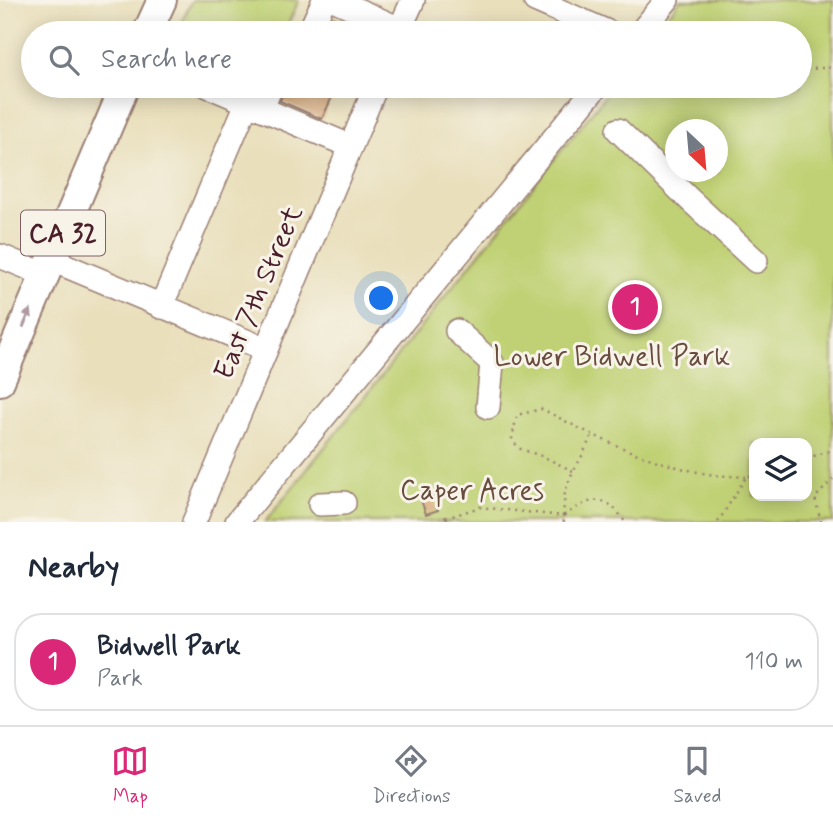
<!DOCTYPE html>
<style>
:root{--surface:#fff;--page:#f2f2f3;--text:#1f2937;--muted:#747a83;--line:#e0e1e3;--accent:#db2777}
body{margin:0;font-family:Mynerve,sans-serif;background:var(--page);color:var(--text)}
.controls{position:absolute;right:21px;bottom:21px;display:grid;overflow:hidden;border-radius:14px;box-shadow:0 4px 18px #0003}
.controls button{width:63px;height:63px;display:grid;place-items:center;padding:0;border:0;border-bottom:2px solid var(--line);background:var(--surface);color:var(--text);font:35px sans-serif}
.compass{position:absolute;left:665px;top:119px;width:63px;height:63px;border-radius:50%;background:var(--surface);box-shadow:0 4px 18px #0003;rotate:154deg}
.you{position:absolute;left:382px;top:299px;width:24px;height:24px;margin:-18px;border:5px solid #fff;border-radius:50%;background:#1a73e8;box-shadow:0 0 0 10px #1a73e833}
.badge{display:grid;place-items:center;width:46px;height:46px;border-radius:50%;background:var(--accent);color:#fff;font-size:23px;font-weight:700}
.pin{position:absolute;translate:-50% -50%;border:4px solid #fff;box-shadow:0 2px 7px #0006}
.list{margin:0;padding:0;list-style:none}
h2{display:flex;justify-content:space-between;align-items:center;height:91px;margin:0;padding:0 28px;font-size:30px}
h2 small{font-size:23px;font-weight:400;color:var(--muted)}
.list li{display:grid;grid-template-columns:46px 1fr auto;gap:21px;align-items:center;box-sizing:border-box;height:98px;margin:0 14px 14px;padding:0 14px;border:2px solid var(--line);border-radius:28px}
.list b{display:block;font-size:26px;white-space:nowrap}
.list p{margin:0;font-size:23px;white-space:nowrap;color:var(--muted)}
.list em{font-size:23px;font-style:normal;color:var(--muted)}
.icon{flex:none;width:38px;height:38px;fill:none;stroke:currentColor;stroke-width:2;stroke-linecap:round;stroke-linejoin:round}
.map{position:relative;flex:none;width:833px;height:522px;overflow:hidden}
.search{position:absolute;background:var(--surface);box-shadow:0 4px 18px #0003;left:21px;right:21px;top:21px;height:77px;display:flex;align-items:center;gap:18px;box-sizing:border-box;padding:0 24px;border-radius:38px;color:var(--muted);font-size:26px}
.sheet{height:203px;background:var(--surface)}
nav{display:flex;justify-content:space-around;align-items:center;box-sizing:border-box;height:98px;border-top:2px solid var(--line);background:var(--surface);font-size:19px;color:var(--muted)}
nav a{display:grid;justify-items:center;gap:4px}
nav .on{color:var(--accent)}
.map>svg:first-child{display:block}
.green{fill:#c0d174;stroke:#857850;stroke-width:2;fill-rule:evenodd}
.building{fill:#d7a575}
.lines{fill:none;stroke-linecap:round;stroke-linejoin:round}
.minor-casing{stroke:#9a7f73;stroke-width:26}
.major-casing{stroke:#9a7f73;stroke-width:32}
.path{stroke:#9a7f73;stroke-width:2.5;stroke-dasharray:2 5;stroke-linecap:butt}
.minor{stroke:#fff;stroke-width:23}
.major{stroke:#fff;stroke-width:28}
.oneway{fill:#ae9aa0}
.labels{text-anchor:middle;stroke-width:6;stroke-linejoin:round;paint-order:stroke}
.shield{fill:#f7f3e8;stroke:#7e5f64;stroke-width:2}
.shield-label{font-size:26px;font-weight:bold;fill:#4a1f2b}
.street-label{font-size:28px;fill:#4a1f2b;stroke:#f7f3e8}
.park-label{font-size:28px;fill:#684c3d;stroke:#f7f3e8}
</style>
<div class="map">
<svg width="833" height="522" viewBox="0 0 833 522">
<rect width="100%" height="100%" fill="#f7f3e8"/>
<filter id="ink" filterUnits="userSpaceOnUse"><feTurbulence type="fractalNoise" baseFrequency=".0143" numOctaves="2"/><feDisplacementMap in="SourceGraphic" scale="14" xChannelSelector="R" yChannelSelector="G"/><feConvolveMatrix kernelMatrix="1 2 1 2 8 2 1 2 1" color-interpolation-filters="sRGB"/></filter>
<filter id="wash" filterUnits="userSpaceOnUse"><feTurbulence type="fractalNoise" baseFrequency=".00686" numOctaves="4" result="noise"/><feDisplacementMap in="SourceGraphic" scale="28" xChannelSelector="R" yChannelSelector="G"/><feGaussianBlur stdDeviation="1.57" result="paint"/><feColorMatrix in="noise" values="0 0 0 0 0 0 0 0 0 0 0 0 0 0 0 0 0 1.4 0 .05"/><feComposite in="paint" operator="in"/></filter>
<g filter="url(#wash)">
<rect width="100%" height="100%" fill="#e9dfbb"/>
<g class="green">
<polygon points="192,0 299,0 284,33 177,33"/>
<path d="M680,0H833V522H265L613,86H800V33H655ZM676,130H718V172H676ZM754,443H807V496H754Z"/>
</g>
<g id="blocks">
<g class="building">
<polygon points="332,17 368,33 324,33"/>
<polygon points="285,86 337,86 322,119 280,101"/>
<polygon points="434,496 438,510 426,514 421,500"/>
</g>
</g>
</g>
<g filter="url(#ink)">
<use href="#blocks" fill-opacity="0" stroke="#9a7f73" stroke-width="2"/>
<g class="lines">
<g class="minor-casing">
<g id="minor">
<polyline points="335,0 400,29"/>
<polyline points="535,0 610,33"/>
<polyline points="309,33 324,0"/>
<polyline points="398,33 413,0"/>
<polyline points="640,33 667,0"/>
<polyline points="208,86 350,146"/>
<polyline points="262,109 271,86"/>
<polyline points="618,130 689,199 756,261"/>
<polyline points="0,256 46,275"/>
<polyline points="52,260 265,349"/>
<polyline points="161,307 247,103"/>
<polyline points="457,331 492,363 488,407"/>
<polyline points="320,504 344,503"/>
<polyline points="194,522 376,86"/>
<polyline points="237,522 597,86"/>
</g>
</g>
<g class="major-casing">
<g id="major">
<polyline points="147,33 162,0"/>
<polyline points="0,381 125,86"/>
</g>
</g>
<g class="path">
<polyline points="701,29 707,33"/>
<polyline points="800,70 833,67"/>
<polyline points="807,458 833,450"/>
<path d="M573,471L544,457L518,448L512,438L517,415L542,409C593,436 646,462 703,473C717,476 732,476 746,477"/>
<polyline points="446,518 480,507 563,516 565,491 573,471 580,460 592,435"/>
<polyline points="440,522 446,518 443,513"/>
<path d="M564,522L563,516C590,499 604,490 625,522"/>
<polyline points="718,522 746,477 754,475"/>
<polyline points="821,522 815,498 833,479"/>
</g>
<use href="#minor" class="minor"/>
<use href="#major" class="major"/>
</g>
<defs><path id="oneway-solid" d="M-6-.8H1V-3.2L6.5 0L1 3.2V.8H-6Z" transform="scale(1.75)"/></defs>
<use class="oneway" href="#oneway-solid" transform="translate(27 318) rotate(-67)"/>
</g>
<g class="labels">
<rect class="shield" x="21" y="210.5" width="84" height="45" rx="5"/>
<g class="shield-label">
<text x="63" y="242">CA 32</text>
</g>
<g class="street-label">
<text transform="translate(257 292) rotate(-67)" y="10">East 7th Street</text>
</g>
<g class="park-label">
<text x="612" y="365">Lower Bidwell Park</text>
<text x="472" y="499">Caper Acres</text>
</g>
</g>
</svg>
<div class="controls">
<button><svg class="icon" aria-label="layers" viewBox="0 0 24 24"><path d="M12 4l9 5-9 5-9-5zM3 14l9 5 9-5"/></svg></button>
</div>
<svg class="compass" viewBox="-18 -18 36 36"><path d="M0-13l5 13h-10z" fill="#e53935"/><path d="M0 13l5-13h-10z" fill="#747a83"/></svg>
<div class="you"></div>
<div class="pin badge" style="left:635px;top:307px">1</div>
<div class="search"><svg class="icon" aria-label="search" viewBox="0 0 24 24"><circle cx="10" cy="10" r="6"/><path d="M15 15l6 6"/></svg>Search here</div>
</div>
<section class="sheet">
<h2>Nearby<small></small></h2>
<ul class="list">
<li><span class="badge">1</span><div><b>Bidwell Park</b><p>Park</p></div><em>110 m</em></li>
</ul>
</section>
<nav>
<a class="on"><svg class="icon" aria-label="map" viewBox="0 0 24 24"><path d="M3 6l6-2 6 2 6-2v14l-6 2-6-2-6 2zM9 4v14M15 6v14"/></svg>Map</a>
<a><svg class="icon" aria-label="directions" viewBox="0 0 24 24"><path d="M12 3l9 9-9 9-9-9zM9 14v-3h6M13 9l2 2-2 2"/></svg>Directions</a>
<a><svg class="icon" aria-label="saved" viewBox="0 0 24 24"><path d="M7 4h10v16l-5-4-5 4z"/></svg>Saved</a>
</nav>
